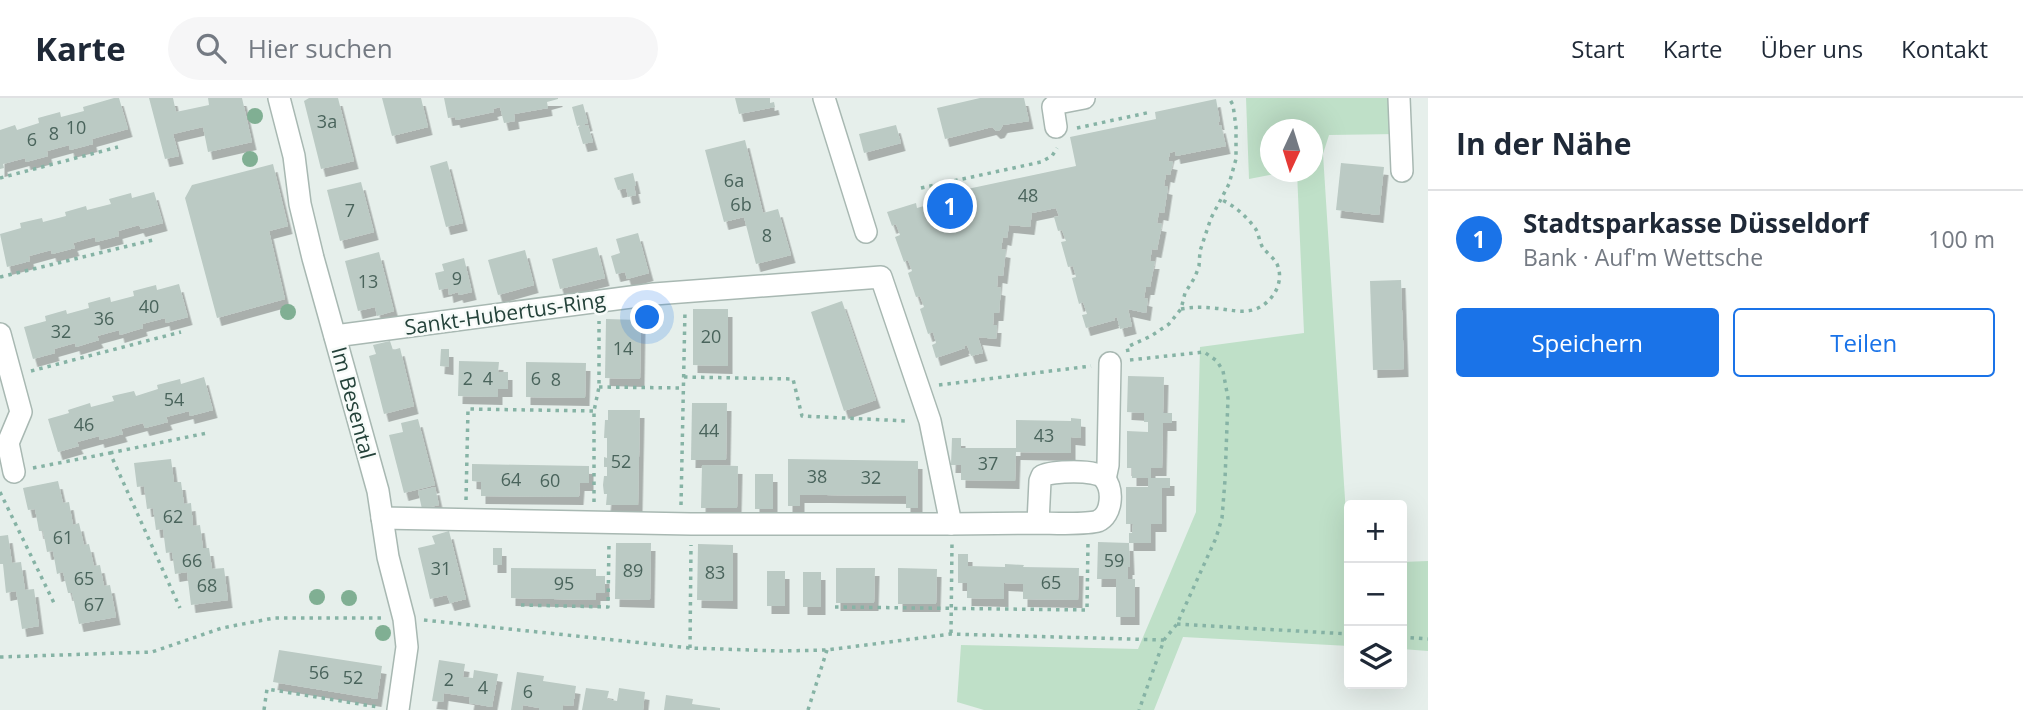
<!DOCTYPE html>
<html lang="de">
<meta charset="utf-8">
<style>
:root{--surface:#fff;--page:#f6f6f7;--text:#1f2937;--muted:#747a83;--line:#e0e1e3;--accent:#1a73e8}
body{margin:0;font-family:"Open Sans",sans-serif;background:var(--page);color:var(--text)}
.controls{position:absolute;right:21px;bottom:21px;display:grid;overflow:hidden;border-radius:7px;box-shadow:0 7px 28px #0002}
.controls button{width:63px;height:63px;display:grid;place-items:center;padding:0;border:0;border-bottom:2px solid var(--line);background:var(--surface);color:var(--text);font:35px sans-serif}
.compass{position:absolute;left:1260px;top:21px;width:63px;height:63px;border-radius:50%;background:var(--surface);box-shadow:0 7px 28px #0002;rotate:184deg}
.you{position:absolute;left:648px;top:220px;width:24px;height:24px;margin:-18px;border:5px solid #fff;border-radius:50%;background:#1a73e8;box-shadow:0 0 0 10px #1a73e833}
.badge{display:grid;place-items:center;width:46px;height:46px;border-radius:50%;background:var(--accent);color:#fff;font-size:23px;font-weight:700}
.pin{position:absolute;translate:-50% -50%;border:4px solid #fff;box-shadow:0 2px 7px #0006}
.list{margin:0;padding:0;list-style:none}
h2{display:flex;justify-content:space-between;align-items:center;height:91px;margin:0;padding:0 28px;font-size:30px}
h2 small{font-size:23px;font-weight:400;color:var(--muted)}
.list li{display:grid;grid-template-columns:46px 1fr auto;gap:21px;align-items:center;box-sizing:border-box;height:98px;padding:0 28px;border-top:2px solid var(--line)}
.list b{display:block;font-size:26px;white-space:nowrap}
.list p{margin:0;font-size:23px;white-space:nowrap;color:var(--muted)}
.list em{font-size:23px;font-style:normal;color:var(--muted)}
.actions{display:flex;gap:14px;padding:21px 28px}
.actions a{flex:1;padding:16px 0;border:2px solid var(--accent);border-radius:7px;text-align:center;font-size:24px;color:var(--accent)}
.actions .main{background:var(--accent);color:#fff}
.icon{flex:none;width:38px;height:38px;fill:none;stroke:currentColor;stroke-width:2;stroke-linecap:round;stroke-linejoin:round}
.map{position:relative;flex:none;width:1428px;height:612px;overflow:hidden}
header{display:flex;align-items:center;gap:42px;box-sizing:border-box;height:98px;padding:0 35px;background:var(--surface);border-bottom:2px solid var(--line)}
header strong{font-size:33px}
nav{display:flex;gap:38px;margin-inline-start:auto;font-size:24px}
.search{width:490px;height:63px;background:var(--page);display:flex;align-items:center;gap:18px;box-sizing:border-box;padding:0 24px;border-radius:38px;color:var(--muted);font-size:26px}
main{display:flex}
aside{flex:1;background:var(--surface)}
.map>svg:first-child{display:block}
.green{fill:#bfe0c8}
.building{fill:#bbcac4;filter:url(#shadow)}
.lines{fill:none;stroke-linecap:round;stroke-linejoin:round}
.minor-casing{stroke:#a8b8b2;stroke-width:24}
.path{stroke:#86b3a5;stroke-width:3.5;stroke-dasharray:3.5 5;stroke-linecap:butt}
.minor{stroke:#fff;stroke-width:21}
.tree{fill:#80af93}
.labels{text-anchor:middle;stroke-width:5;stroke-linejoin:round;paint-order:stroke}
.number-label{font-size:18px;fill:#4a645c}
.street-label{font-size:21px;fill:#24423a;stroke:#f7fbf9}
</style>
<header>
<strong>Karte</strong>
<div class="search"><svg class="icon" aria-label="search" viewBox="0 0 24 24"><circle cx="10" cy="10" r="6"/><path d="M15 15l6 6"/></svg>Hier suchen</div>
<nav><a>Start</a><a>Karte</a><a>Über uns</a><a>Kontakt</a></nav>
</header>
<main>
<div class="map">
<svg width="1428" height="612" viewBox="0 0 1428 612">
<defs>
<filter id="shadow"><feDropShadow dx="4.5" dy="8" stdDeviation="0" flood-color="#0004"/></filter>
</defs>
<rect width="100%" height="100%" fill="#e6efeb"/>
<g class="green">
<polygon points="1246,0 1396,0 1397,36 1329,37 1323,56 1349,464 1349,548 1183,539 1154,612 984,612 957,604 961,547 1138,551 1196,414 1200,249 1304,235 1297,74 1312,74 1312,32 1270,32 1270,74 1284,74 1249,81"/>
<polygon points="1428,463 1428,553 1402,551 1402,464"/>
</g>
<g class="building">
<polygon points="114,0 119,0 128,31 92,41 93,46 70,52 69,47 47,53 48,58 26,64 25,60 3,66 4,70 0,71 0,32 15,27 17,32 39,25 38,20 60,14 61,19 84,13 83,9"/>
<polygon points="149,0 173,0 176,14 209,7 208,0 242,0 252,44 208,54 203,29 173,36 179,58 165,61"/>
<polygon points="309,0 338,0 354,63 321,71 304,3"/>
<polygon points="382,0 421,0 428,29 392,38"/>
<polygon points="444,0 558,0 558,1 547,4 548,10 514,16 515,23 504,25 500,9 493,11 494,14 456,22 455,19 448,20"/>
<polygon points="735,0 770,0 770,5 774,4 775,9 739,16"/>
<polygon points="980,0 1024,0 1029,23 1003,27 1000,32 996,33 992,29 945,41 937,10"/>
<polygon points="1216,1 1220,24 1218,24 1219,28 1221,27 1226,48 1176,58 1175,53 1170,55 1168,63 1173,64 1170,77 1166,76 1164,88 1168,89 1164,115 1159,114 1157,125 1162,126 1157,152 1152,151 1150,163 1155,163 1150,189 1146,189 1144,200 1148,201 1146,215 1128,211 1132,228 1120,231 1117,219 1114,220 1115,222 1086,230 1082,217 1087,216 1083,204 1079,206 1072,180 1076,179 1073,168 1068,169 1061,144 1066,143 1062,132 1058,133 1054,119 1059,118 1056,110 1032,115 1030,129 1009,127 1007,140 1003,139 1001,151 1006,152 1003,178 998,177 997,189 1001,190 999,215 994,215 993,227 997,227 996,241 978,239 983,255 971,258 967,247 964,248 965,250 936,260 932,247 936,245 933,234 928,236 920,211 924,209 920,198 916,199 908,175 912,173 908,162 904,164 895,139 900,137 896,126 892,128 887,114 916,105 917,110 931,106 930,99 939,97 955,88 958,93 1076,68 1070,39 1156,21 1155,14"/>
<polygon points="583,6 588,25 585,26 585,28 588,27 593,44 583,46 578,29 581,29 580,27 577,28 572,9"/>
<polygon points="896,27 901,45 864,55 859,36"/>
<polygon points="745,42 763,115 778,111 791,157 756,166 744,119 724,124 705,52"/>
<polygon points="447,63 463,125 446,129 430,68"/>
<polygon points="1341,65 1384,69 1379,117 1336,112"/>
<polygon points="273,66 288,128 269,133 285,201 217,220 185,100 192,87"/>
<polygon points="633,75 636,88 634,88 636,97 628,99 626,90 618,92 614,80"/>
<polygon points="361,84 374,134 340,143 327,92"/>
<polygon points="154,94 163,125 141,131 139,127 118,133 119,138 96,144 95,139 73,145 75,150 52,156 51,152 29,158 30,163 7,169 0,136 21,130 20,125 42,120 43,124 66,118 65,114 86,108 87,112 111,106 109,101 131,95 132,100"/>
<polygon points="638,135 649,175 627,181 625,174 616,176 611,158 620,155 616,141"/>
<polygon points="597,149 605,180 560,191 552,161"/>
<polygon points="525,152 534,187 498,197 488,162"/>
<polygon points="379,154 394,213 377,218 375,209 358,213 345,163"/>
<polygon points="464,160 472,194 459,197 458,194 449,197 448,190 439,192 435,175 444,173 442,166"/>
<polygon points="1401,182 1404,271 1373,272 1370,183"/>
<polygon points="179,186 188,219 166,225 165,220 142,226 143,230 120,237 119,232 97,238 99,242 76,249 75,245 54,251 55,255 33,261 24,229 46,223 45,218 66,212 67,216 89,210 88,205 110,199 111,204 134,198 133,193 156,187 157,192"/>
<polygon points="842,203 876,302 844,313 811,214"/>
<polygon points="693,211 728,211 728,268 693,267"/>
<polygon points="606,221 641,222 640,281 605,280"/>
<polygon points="390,243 393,252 400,250 414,308 384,316 369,258 376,256 373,247"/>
<polygon points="441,251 449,251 449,269 440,268"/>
<polygon points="459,263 499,264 498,274 508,274 508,291 498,291 498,299 458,298"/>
<polygon points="526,264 586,265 585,300 526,299"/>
<polygon points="1128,278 1164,279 1163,315 1172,315 1172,325 1163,325 1162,370 1151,370 1151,380 1170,380 1170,390 1162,390 1162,426 1151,426 1151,445 1129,445 1129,435 1132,435 1133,426 1126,426 1126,389 1148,389 1148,380 1132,380 1132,370 1127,370 1127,333 1148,334 1148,324 1144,324 1144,315 1127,314"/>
<polygon points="204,279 213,312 190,318 189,313 166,319 168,324 145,330 143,325 121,331 123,336 100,342 99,338 77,344 79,348 58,354 48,321 69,315 68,312 90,305 91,309 114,303 112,298 134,293 136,298 158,291 157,287 180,281 181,286"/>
<polygon points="692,305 727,305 726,362 691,362"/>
<polygon points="608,312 640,312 638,407 606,407 607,396 604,396 603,387 604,378 607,378 607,369 604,369 604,359 607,360 607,340 604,340 605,322 608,322"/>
<polygon points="1071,320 1081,321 1081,340 1071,339 1071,355 1016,354 1015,383 961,382 961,367 951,367 952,340 961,340 961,350 1016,350 1016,322 1071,323"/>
<polygon points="418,321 435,387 404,395 389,337 403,334 401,325"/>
<polygon points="171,361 174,384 181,384 184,406 191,405 193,428 200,427 203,450 209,450 212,471 224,470 228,502 191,507 187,474 175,476 172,454 166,455 163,431 156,432 153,410 147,411 144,388 137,389 134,365"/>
<polygon points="788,361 918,363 918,410 906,410 906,398 826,397 800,397 800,408 788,408"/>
<polygon points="472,366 589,368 589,385 580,385 579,399 481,398 481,384 472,383"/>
<polygon points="702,367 738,368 737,410 701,410"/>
<rect x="755" y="376" width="18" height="35"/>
<polygon points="58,383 63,405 69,404 73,427 79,425 84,447 89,446 94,468 100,467 104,488 110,487 116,519 79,526 72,495 68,495 63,474 57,476 53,453 47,454 43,433 39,433 35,411 28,412 23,390"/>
<polygon points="435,389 439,407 422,411 418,393"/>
<polygon points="449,433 466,501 450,505 447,497 430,501 418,450 435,446 432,438"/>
<polygon points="8,437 12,465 21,464 25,492 34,491 39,528 22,531 16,493 6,495 3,466 0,466 0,438"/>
<polygon points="1098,444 1129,445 1130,469 1128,469 1128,481 1135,481 1135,519 1116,519 1116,481 1097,481"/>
<polygon points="616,445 651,445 650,502 615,501"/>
<polygon points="698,446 733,447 733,503 697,502"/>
<rect x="493" y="450" width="9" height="17"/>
<polygon points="958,456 968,456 968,468 1005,469 1005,466 1024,467 1023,469 1079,470 1078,502 1023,501 1023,486 1004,485 1004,501 967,500 967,485 958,485"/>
<polygon points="511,470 596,471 596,478 605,478 605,495 596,495 596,502 511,500"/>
<polygon points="836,470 875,470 874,505 836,505"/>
<polygon points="898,470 937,471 936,506 898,506"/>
<rect x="767" y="473" width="18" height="35"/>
<rect x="803" y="474" width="18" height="35"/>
<polygon points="279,552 382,568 377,601 273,584"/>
<polygon points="439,562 465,566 463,579 473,580 474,572 498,576 492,609 469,605 470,599 444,595 443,604 432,603"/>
<polygon points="517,574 544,578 543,583 576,588 573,608 563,607 563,612 539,612 539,610 523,607 522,612 511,612"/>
<polygon points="586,590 609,593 607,601 617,603 619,590 645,594 643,612 582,612"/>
<polygon points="666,597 693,601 692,606 720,610 720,612 664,612"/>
</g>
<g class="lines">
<g class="minor-casing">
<g id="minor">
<polyline points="279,0 294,58 300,106 313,160 378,393 388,459 404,521 407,549 398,612"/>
<polyline points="824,0 866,134"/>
<polyline points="1399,0 1402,73"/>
<polyline points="1056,29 1053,9 1058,5 1084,0"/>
<polyline points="0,236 21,314 8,345 14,374"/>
<polyline points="335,238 654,196 881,179 930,323 951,426 691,426 382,420"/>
<polyline points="1105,381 1108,367 1110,265"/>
<path d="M951,426L1038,425L1040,383L1042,378C1052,373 1096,371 1104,380C1114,392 1112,417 1098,423C1087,427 1052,425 1038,425"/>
</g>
</g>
<g class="path">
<polyline points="1077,30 1151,14"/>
<polyline points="0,80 118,49"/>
<polyline points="921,90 1041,64 1052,58 1057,50"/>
<polyline points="0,179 153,142"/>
<path d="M1181,211C1192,209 1202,209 1213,210C1228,211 1242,216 1256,211C1273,204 1285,184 1277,166C1274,160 1267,155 1263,150C1259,144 1259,135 1255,130C1246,118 1235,108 1222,102"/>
<polyline points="1128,254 1127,249 1151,238 1169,226 1181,211 1185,195 1195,179 1199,168 1200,153 1211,120 1229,86 1236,61 1236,29 1233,7 1229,0"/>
<polyline points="1130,262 1204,254 1217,263 1223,273 1228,300 1225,382 1222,420 1216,440 1177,526 1164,542 1139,612"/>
<polyline points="31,273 181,234"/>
<polyline points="684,279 793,281 802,318 907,323"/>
<polyline points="939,287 1091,268"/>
<polyline points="599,289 683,290"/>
<polyline points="110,355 207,335"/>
<polyline points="33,370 110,355 180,510"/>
<polyline points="0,394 54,505"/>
<polyline points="466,402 468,311 594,313"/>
<polyline points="594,404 594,313 599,289 599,223"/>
<polyline points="681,407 685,212"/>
<polyline points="521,507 608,509 609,444"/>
<polyline points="835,509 1087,512 1088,444"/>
<polyline points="424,522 690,550 780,553 827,552 951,536 1164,542"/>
<polyline points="1177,526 1349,536"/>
<polyline points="951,535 952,445"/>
<polyline points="1402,539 1428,541"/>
<polyline points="690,550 691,447"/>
<polyline points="0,559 152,554 222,530 274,520 381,520"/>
<polyline points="264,612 267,591 378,609"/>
<polyline points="808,612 827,552"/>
</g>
<use href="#minor" class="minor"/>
</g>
<g class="tree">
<circle cx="255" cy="18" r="8"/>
<circle cx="250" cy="61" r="8"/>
<circle cx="288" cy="214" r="8"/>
<circle cx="317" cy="499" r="8"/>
<circle cx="349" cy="500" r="8"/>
<circle cx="383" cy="535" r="8"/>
</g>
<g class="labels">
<g class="number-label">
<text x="327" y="30">3a</text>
<text x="76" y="36">10</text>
<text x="54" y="42">8</text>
<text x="32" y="48">6</text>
<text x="734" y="89">6a</text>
<text x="1028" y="104">48</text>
<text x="741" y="113">6b</text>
<text x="350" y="119">7</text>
<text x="767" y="144">8</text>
<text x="457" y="187">9</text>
<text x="368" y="190">13</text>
<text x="149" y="215">40</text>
<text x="104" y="227">36</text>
<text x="61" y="240">32</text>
<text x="711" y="245">20</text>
<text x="623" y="257">14</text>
<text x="468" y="287">2</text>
<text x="488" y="287">4</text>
<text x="536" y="287">6</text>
<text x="556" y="288">8</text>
<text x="174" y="308">54</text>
<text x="84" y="333">46</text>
<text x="709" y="339">44</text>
<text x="1044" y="344">43</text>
<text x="621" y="370">52</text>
<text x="988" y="372">37</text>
<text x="817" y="385">38</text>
<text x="871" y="386">32</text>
<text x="511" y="388">64</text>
<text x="550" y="389">60</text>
<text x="173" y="425">62</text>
<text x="63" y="446">61</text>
<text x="192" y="469">66</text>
<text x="1114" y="469">59</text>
<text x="441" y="477">31</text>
<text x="633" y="479">89</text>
<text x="715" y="481">83</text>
<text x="84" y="487">65</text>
<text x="1051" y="491">65</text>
<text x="564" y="492">95</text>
<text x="207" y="494">68</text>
<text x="94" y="513">67</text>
<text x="319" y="581">56</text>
<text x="353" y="586">52</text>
<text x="449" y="588">2</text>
<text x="483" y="596">4</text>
<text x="528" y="600">6</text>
</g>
<g class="street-label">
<text transform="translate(505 216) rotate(-8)" y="7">Sankt-Hubertus-Ring</text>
<text transform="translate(353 305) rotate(75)" y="7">Im Besental</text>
</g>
</g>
</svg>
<div class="controls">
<button>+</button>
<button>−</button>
<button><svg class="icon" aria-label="layers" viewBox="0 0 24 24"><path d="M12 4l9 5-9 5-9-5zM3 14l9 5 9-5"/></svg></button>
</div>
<svg class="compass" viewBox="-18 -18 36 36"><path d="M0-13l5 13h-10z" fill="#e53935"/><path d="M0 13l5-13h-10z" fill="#747a83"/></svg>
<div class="you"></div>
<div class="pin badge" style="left:950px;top:108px">1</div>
</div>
<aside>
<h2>In der Nähe<small></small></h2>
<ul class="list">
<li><span class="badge">1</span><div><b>Stadtsparkasse Düsseldorf</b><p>Bank · Auf'm Wettsche</p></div><em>100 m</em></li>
</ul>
<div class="actions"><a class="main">Speichern</a><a>Teilen</a></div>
</aside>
</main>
